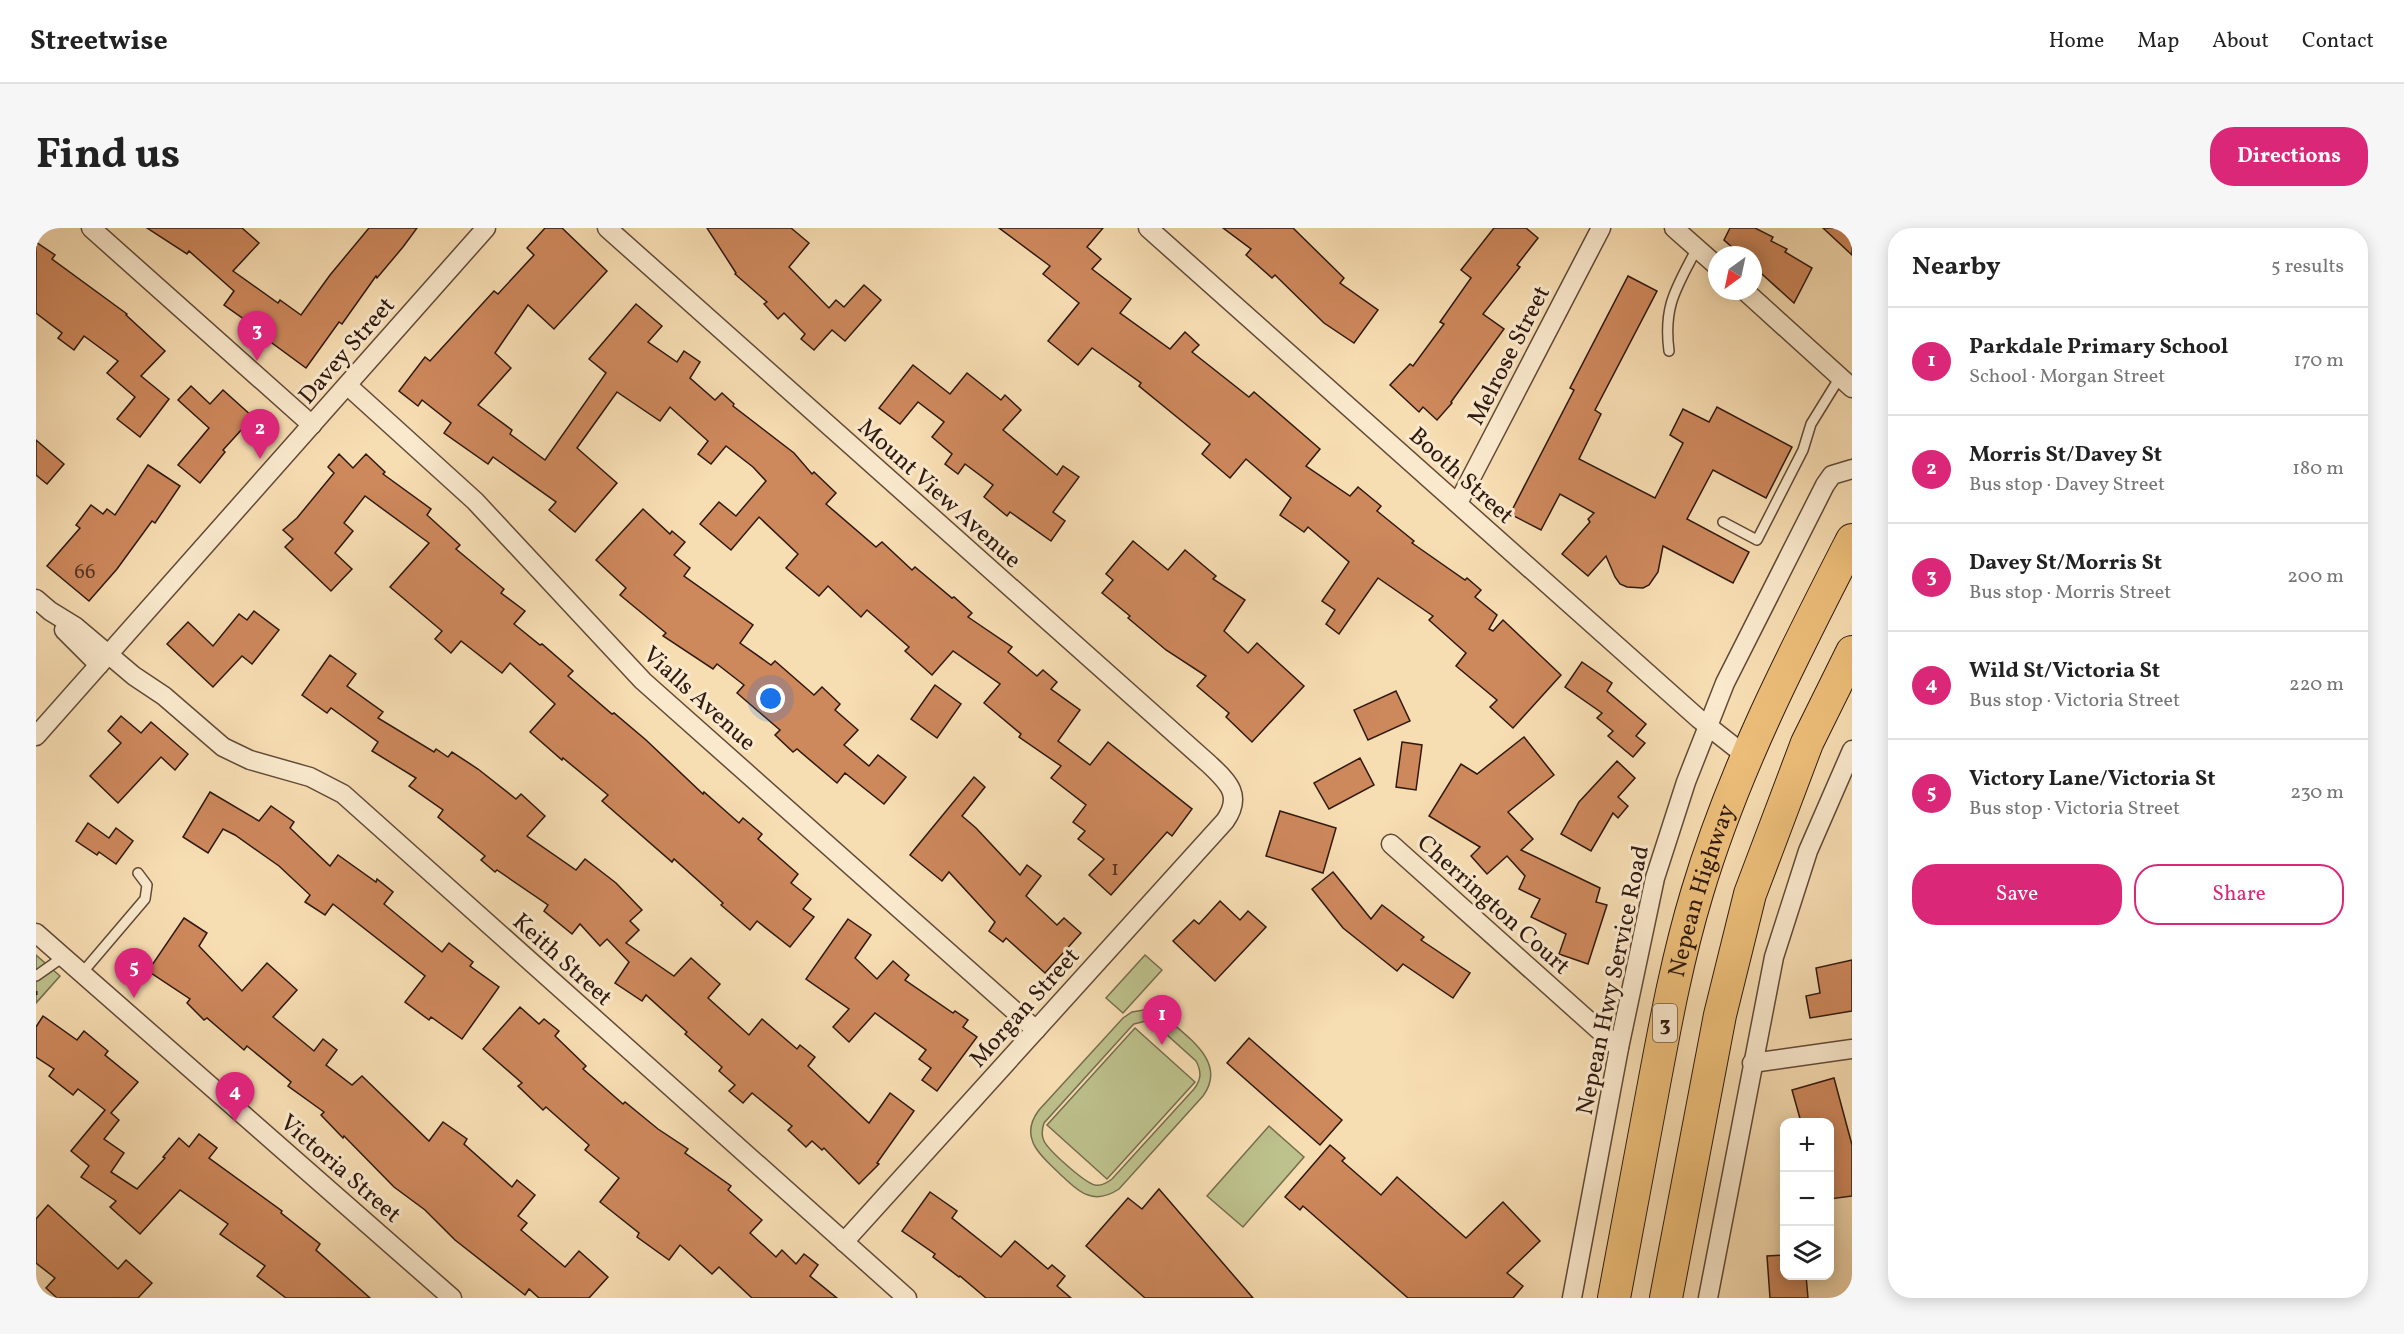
<!DOCTYPE html>
<meta charset="utf-8">
<style>
:root{--surface:#fff;--page:#f6f6f6;--text:#222;--muted:#767676;--line:#e0e0e0;--accent:#db2777}
body{margin:0;font-family:Vollkorn,serif;background:var(--page);color:var(--text)}
.controls{position:absolute;right:18px;bottom:18px;display:grid;overflow:hidden;border-radius:12px;box-shadow:0 3px 15px #0003}
.controls button{width:54px;height:54px;display:grid;place-items:center;padding:0;border:0;border-bottom:2px solid var(--line);background:var(--surface);color:var(--text);font:30px sans-serif}
.compass{position:absolute;left:1672px;top:18px;width:54px;height:54px;border-radius:50%;background:var(--surface);box-shadow:0 3px 15px #0003;rotate:213deg}
.you{position:absolute;left:735px;top:471px;width:21px;height:21px;margin:-15px;border:4px solid #fff;border-radius:50%;background:#1a73e8;box-shadow:0 0 0 9px #1a73e833}
.badge{display:grid;place-items:center;width:39px;height:39px;border-radius:50%;background:var(--accent);color:#fff;font-size:20px;font-weight:700}
.pin{position:absolute;translate:-50% -50px;filter:drop-shadow(0 2px 3px #0008)}
.pin::after{content:'';position:absolute;top:32px;width:21px;height:18px;background:inherit;clip-path:polygon(0 0,100% 0,50% 100%)}
.list{margin:0;padding:0;list-style:none}
h2{display:flex;justify-content:space-between;align-items:center;height:78px;margin:0;padding:0 24px;font-size:26px}
h2 small{font-size:20px;font-weight:400;color:var(--muted)}
.list li{display:grid;grid-template-columns:39px 1fr auto;gap:18px;align-items:center;box-sizing:border-box;height:108px;padding:0 24px;border-top:2px solid var(--line)}
.list b{display:block;font-size:22px;white-space:nowrap}
.list p{margin:0;font-size:20px;white-space:nowrap;color:var(--muted)}
.list em{font-size:20px;font-style:normal;color:var(--muted)}
.actions{display:flex;gap:12px;padding:18px 24px}
.actions a{flex:1;padding:14px 0;border:2px solid var(--accent);border-radius:24px;text-align:center;font-size:21px;color:var(--accent)}
.actions .main{background:var(--accent);color:#fff}
.icon{flex:none;width:33px;height:33px;fill:none;stroke:currentColor;stroke-width:2;stroke-linecap:round;stroke-linejoin:round}
.map{position:relative;flex:none;width:1816px;height:1070px;overflow:hidden;border-radius:24px}
header{display:flex;align-items:center;gap:36px;box-sizing:border-box;height:84px;padding:0 30px;background:var(--surface);border-bottom:2px solid var(--line)}
header strong{font-size:28px}
nav{display:flex;gap:33px;margin-inline-start:auto;font-size:21px}
.intro{display:flex;align-items:center;justify-content:space-between;box-sizing:border-box;height:144px;padding:0 36px}
h1{margin:0;font-size:42px}
.button{padding:15px 27px;border-radius:24px;background:var(--accent);color:#fff;font-size:21px;font-weight:700}
main{display:flex;gap:36px;padding:0 36px}
aside{flex:1;background:var(--surface);border-radius:24px;box-shadow:0 3px 15px #0003}
.map>svg:first-child{display:block}
.green{fill:#bdc18c;stroke:#766d4e;stroke-width:1.5;fill-rule:evenodd}
.building{fill:#cd885c;stroke:#2f1910;stroke-width:1.5}
.lines{fill:none;stroke-linecap:round;stroke-linejoin:round}
.lane-casing{stroke:#614a38;stroke-width:12}
.street-casing{stroke:#614a38;stroke-width:21}
.highway-casing{stroke:#2f1910;stroke-width:34}
.path{stroke:#2f1910;stroke-width:4;stroke-dasharray:1.5 3;stroke-linecap:butt}
.lane{stroke:#fae9cd;stroke-width:9}
.street{stroke:#fae9cd;stroke-width:18}
.highway{stroke:#ecbe79;stroke-width:32}
.labels{text-anchor:middle;stroke-width:6;stroke-linejoin:round;paint-order:stroke}
.number-label{font-size:21px;fill:#563523}
.shield{fill:#fae9cd;stroke:#6c5749;stroke-width:1.5}
.shield-label{font-size:22px;font-weight:bold;fill:#2f1910}
.street-label{font-size:24px;fill:#2f1910;stroke:#fae9cd}
</style>
<header>
<strong>Streetwise</strong>
<nav><a>Home</a><a>Map</a><a>About</a><a>Contact</a></nav>
</header>
<div class="intro"><h1>Find us</h1><a class="button">Directions</a></div>
<main>
<div class="map">
<svg width="1816" height="1070" viewBox="0 0 1816 1070">
<rect width="100%" height="100%" fill="#f7ddb2"/>
<filter id="stains"><feTurbulence type="fractalNoise" baseFrequency=".00333" numOctaves="4"/><feColorMatrix values="0 0 0 0 .2 0 0 0 0 .09 0 0 0 0 .02 0 0 0 .5 -.17"/></filter>
<radialGradient id="worn" r=".72"><stop offset=".6" stop-color="#630" stop-opacity="0"/><stop offset="1" stop-color="#630" stop-opacity=".3"/></radialGradient>
<g class="green">
<polygon points="0,727 24,748 0,775"/>
<polygon points="1109,727 1126,742 1087,785 1070,770"/>
<path d="M1108,782L1122,784L1128,788C1151,809 1192,834 1167,868L1083,961C1074,967 1063,971 1052,967C1042,964 1034,955 1026,948C1007,929 981,911 1003,882L1087,790L1096,784ZM1110,793L1121,798L1160,833C1166,844 1165,852 1158,861L1076,951C1071,955 1065,958 1059,957C1049,955 1013,923 1008,913C1005,907 1006,901 1008,895L1094,800L1098,796Z"/>
<polygon points="1099,800 1159,854 1071,951 1011,897"/>
<polygon points="1233,898 1268,929 1207,999 1171,968"/>
</g>
<g class="building">
<polygon points="111,0 206,0 223,15 197,43 242,75 244,72 265,87 294,47 333,0 381,0 367,19 341,50 340,48 306,96 303,94 270,140 221,104 222,101 188,77 198,63 153,23 151,26"/>
<polygon points="509,0 526,0 571,43 518,101 492,77 459,125 475,140 442,177 476,202 474,206 509,232 570,145 553,131 600,76 626,98 612,114 641,134 648,123 664,134 654,150 679,172 686,165 698,176 697,178 758,225 776,246 778,244 800,265 790,276 840,319 846,314 876,342 879,339 916,370 918,369 936,385 932,389 976,419 972,424 1001,448 1007,442 1021,454 1015,461 1044,482 1022,513 1054,537 1072,514 1156,581 1136,608 1131,604 1075,667 1053,647 1068,631 1042,611 1049,603 1037,594 1050,577 1015,550 1025,538 983,509 985,506 948,475 964,456 917,423 896,447 869,423 873,419 831,382 825,389 792,358 783,368 750,340 762,326 723,289 695,322 664,296 683,274 700,288 730,253 717,239 690,218 675,236 662,226 672,213 634,179 624,193 581,164 541,220 581,255 539,304 513,282 520,274 457,229 452,236 408,205 415,195 386,172 382,178 363,163 389,129 394,133 458,63 462,66 498,27 491,20"/>
<polygon points="671,0 755,0 773,15 753,39 793,80 800,72 808,79 828,57 845,72 809,113 796,102 778,122 765,111 769,106 748,85 742,91 728,76 731,74 699,46 700,45"/>
<polygon points="963,0 1067,0 1051,19 1065,31 1056,41 1095,71 1084,85 1134,121 1149,104 1163,117 1156,124 1213,169 1218,164 1284,221 1270,238 1314,268 1322,259 1345,278 1341,283 1378,313 1376,315 1429,352 1431,350 1445,362 1439,369 1461,387 1453,401 1457,403 1467,392 1525,447 1477,500 1454,479 1461,472 1420,438 1430,425 1393,392 1397,388 1342,350 1303,406 1290,396 1299,382 1286,373 1313,334 1272,299 1268,304 1244,287 1255,270 1210,231 1194,250 1166,226 1174,216 1103,158 1105,155 1056,120 1042,137 1012,113 1043,75 1007,46 1014,38"/>
<polygon points="1187,0 1257,0 1308,50 1304,55 1342,82 1318,115 1288,95 1239,47 1236,50 1210,27 1215,21"/>
<polygon points="1458,0 1490,0 1502,10 1481,37 1484,39 1447,86 1468,101 1415,174 1416,175 1401,192 1387,179 1383,184 1354,157 1374,136 1377,138 1408,96 1404,94 1435,50 1425,42"/>
<polygon points="1694,0 1719,0 1737,9 1735,13 1751,21 1749,24 1776,40 1758,75 1717,38 1717,27 1705,27 1688,12"/>
<polygon points="1787,0 1816,0 1816,27"/>
<polygon points="0,14 19,27 16,31 91,86 90,87 129,123 105,148 133,171 104,209 81,191 99,169 71,145 82,133 48,108 38,122 22,110 26,105 0,85"/>
<polygon points="1592,48 1621,63 1559,182 1565,186 1543,231 1619,270 1647,215 1634,207 1647,181 1673,194 1681,179 1756,219 1730,270 1677,242 1651,291 1713,324 1697,355 1627,318 1622,344 1613,357 1607,360 1591,359 1584,356 1579,349 1570,328 1552,348 1526,326 1554,294 1552,291 1558,285 1524,266 1505,302 1474,286 1538,162 1534,160"/>
<polygon points="877,137 914,166 931,145 965,172 969,167 985,182 967,202 1021,247 1027,238 1043,249 1017,284 1029,293 1015,313 974,284 971,288 948,269 957,257 929,236 922,246 909,236 916,226 896,209 908,194 882,174 864,196 843,180"/>
<polygon points="155,158 174,176 187,162 217,189 187,222 189,224 164,255 142,237 173,200 142,172"/>
<polygon points="0,212 28,236 11,256 0,247"/>
<polygon points="303,226 317,240 330,226 349,244 347,246 395,281 391,287 424,317 420,321 468,361 465,365 489,383 478,396 504,417 506,416 537,443 532,448 576,486 578,485 610,512 667,566 668,564 703,595 707,590 726,606 722,611 762,646 755,655 775,671 767,681 778,689 754,719 721,693 714,702 685,677 687,675 638,631 636,634 566,573 572,567 527,530 526,532 494,504 519,476 474,435 466,445 425,413 415,425 399,411 406,403 354,359 393,315 329,268 308,295 317,303 299,325 316,341 295,363 249,319 257,311 247,302 261,290 298,245 292,239"/>
<polygon points="112,237 144,258 119,295 116,293 81,341 53,373 11,338 44,300 40,297 55,277 67,286 71,281 79,287"/>
<polygon points="607,281 634,306 636,303 649,314 638,327 654,340 648,348 717,397 704,415 735,437 739,433 778,467 786,459 804,476 799,482 822,502 808,517 833,538 842,527 870,549 848,576 809,545 801,555 761,521 757,524 739,507 744,502 701,465 708,457 681,436 677,441 627,408 630,405 584,367 590,360 560,332"/>
<polygon points="1097,313 1132,342 1149,322 1180,348 1177,351 1209,372 1188,403 1212,425 1221,415 1268,458 1216,514 1190,489 1193,485 1161,458 1170,448 1130,422 1092,390 1094,388 1066,365 1077,352 1070,346"/>
<polygon points="218,383 243,402 216,436 206,428 177,459 131,416 152,394 177,418 203,386 211,392"/>
<polygon points="294,427 320,446 311,458 347,484 342,490 398,524 400,521 412,529 416,524 442,541 480,571 485,566 509,588 491,608 540,642 549,631 580,655 606,682 594,693 603,702 590,715 638,748 655,730 684,756 672,770 713,807 726,791 761,821 764,817 779,829 772,838 833,895 854,865 878,883 841,935 843,936 823,956 788,920 786,922 776,913 770,919 752,902 756,898 716,865 707,875 693,863 699,857 683,843 686,839 649,806 651,804 610,767 606,773 579,755 593,734 571,711 564,718 544,696 536,706 508,683 512,677 461,642 459,644 445,632 449,628 402,589 407,582 373,558 380,550 336,523 342,514 295,480 291,485 266,467"/>
<polygon points="1546,434 1576,455 1571,463 1610,496 1600,508 1609,515 1597,529 1572,508 1577,503 1561,490 1566,485 1529,459"/>
<polygon points="899,457 925,476 901,510 875,491"/>
<polygon points="1360,463 1374,493 1332,512 1318,482"/>
<polygon points="85,488 105,505 115,494 152,526 139,542 125,529 82,575 54,548 85,515 72,503"/>
<polygon points="1488,509 1518,547 1472,584 1497,611 1485,622 1564,660 1560,674 1571,677 1552,736 1523,726 1530,706 1495,689 1504,671 1483,661 1489,648 1471,628 1451,646 1435,628 1444,619 1393,588 1425,536 1441,546"/>
<polygon points="1366,514 1386,517 1380,562 1360,559"/>
<polygon points="1324,530 1338,557 1293,581 1278,555"/>
<polygon points="1581,533 1599,550 1582,569 1592,578 1582,590 1577,585 1555,623 1525,606 1543,574"/>
<polygon points="938,549 949,559 926,588 940,600 984,647 991,637 1005,648 990,668 1021,697 1028,690 1045,705 1009,745 970,710 967,714 953,703 959,694 913,644 906,653 874,627"/>
<polygon points="174,564 223,593 235,578 258,594 254,600 294,638 302,627 340,654 341,651 357,664 348,676 406,724 413,715 437,734 434,738 463,759 426,811 395,789 393,792 369,774 389,748 297,676 289,687 269,674 274,667 243,638 199,607 187,601 172,625 147,609"/>
<polygon points="1244,583 1300,600 1287,645 1230,628"/>
<polygon points="52,595 73,610 80,600 97,613 80,636 63,624 61,627 40,613"/>
<polygon points="1297,644 1335,691 1346,677 1388,709 1385,712 1434,745 1417,770 1367,736 1361,743 1307,700 1276,661"/>
<polygon points="1184,673 1204,692 1212,683 1230,699 1179,753 1137,713 1158,692 1163,696"/>
<polygon points="148,690 171,705 163,718 206,763 231,735 261,762 237,789 278,823 287,811 301,822 290,837 316,857 326,848 393,913 407,894 431,911 428,916 476,959 481,952 499,967 482,988 491,995 485,1002 529,1039 543,1023 572,1049 553,1070 503,1070 493,1061 489,1067 419,1012 389,982 358,959 308,908 307,910 285,887 288,884 252,858 255,854 211,818 208,822 171,790 168,792 151,775 154,771 112,743"/>
<polygon points="812,691 835,707 819,730 841,751 857,733 873,747 869,752 917,785 919,783 932,792 927,799 941,809 901,863 886,852 895,840 883,831 890,822 839,785 813,814 797,799 813,781 770,751"/>
<polygon points="1816,732 1816,783 1774,790 1770,768 1784,765 1780,740"/>
<polygon points="484,779 503,796 508,791 523,803 519,808 550,838 547,841 587,876 589,874 622,901 652,921 649,925 695,958 692,962 726,992 714,1005 740,1029 746,1022 760,1036 768,1026 782,1037 774,1048 801,1070 716,1070 683,1039 676,1046 644,1017 633,1032 601,1009 603,1005 564,974 583,950 549,922 553,917 510,879 507,882 482,858 486,855 447,821"/>
<polygon points="7,788 41,812 48,803 72,823 69,827 102,854 75,885 83,892 68,911 88,925 75,944 101,961 129,930 127,929 143,910 153,919 163,906 181,920 173,930 246,983 245,985 284,1016 280,1022 334,1070 250,1070 221,1048 229,1038 184,1006 192,996 144,962 104,1006 74,979 80,973 45,949 53,938 35,923 69,882 42,861 37,867 13,848 18,841 0,829 0,799"/>
<polygon points="1213,810 1306,892 1284,917 1191,835"/>
<polygon points="1798,850 1816,917 1816,968 1794,971 1794,894 1765,894 1756,862"/>
<polygon points="1294,917 1309,930 1306,933 1345,967 1361,949 1430,1010 1467,974 1504,1013 1471,1045 1487,1058 1477,1070 1372,1070 1267,978 1264,982 1249,969"/>
<polygon points="1123,961 1217,1070 1109,1070 1050,1018 1092,970 1106,981"/>
<polygon points="894,964 921,983 916,990 965,1029 979,1013 1012,1041 1016,1037 1029,1048 1021,1058 1035,1070 950,1070 924,1048 923,1049 897,1029 899,1026 866,1003"/>
<polygon points="12,977 82,1041 90,1032 116,1055 102,1070 21,1070 10,1060 19,1050 0,1035 0,991"/>
<polygon points="1749,1027 1749,1047 1770,1047 1772,1070 1734,1070 1731,1028"/>
</g>
<g class="lines">
<g class="lane-casing">
<g id="lane">
<path d="M1633,123C1627,77 1641,59 1661,20"/>
<polyline points="1687,294 1721,312 1767,222 1775,196 1804,149"/>
<polyline points="46,745 109,671 111,657 102,645"/>
<polyline points="0,748 27,729"/>
</g>
</g>
<g class="street-casing">
<g id="street">
<polyline points="55,0 276,197"/>
<path d="M571,0L1173,536C1192,554 1207,567 1189,593L808,1014"/>
<polyline points="1112,0 1663,491 1710,528"/>
<polyline points="1638,0 1681,38"/>
<polyline points="1709,63 1816,160"/>
<polyline points="311,157 439,273 607,453 1000,802"/>
<polyline points="1422,275 1565,0"/>
<polyline points="0,371 14,383 40,399 98,448 128,468 187,519 214,532 274,549 307,566 871,1070"/>
<polyline points="28,402 63,437"/>
<polyline points="0,508 450,0"/>
<polyline points="1355,616 1583,820"/>
<polyline points="0,705 416,1070"/>
<polyline points="1716,835 1816,821"/>
<polyline points="1536,1070 1583,820 1619,650 1650,554 1689,455 1789,257 1796,247 1816,241"/>
<polyline points="1672,1070 1738,729 1772,623 1816,522"/>
</g>
</g>
<g class="highway-casing">
<g id="highway">
<path id="s1" d="M1578,1070C1591,999 1605,927 1618,856C1630,792 1642,728 1661,665C1698,541 1757,427 1816,312"/>
<polyline points="1630,1070 1684,787 1714,666 1771,515 1816,424"/>
</g>
</g>
<polyline class="path" points="0,765 2,765"/>
<use href="#lane" class="lane"/>
<use href="#street" class="street"/>
<use href="#highway" class="highway"/>
</g>
<g class="labels">
<g class="number-label">
<text x="49" y="350">66</text>
<text x="1079" y="647">1</text>
</g>
<rect class="shield" x="1617" y="776" width="24" height="38" rx="4.5"/>
<g class="shield-label">
<text x="1629" y="803">3</text>
</g>
<g class="street-label">
<text transform="translate(310 122) rotate(-49)" y="8">Davey Street</text>
<text transform="translate(1472 127) rotate(-63)" y="8">Melrose Street</text>
<text transform="translate(1426 247) rotate(42)" y="8">Booth Street</text>
<text transform="translate(904 265) rotate(42)" y="8">Mount View Avenue</text>
<text transform="translate(664 470) rotate(42)" y="8">Vialls Avenue</text>
<text dy="8" stroke="none"><textPath href="#s1" startOffset="417">Nepean Highway</textPath></text>
<text transform="translate(1458 676) rotate(42)" y="8">Cherrington Court</text>
<text transform="translate(527 731) rotate(42)" y="8">Keith Street</text>
<text transform="translate(1576 752) rotate(-78)" y="8">Nepean Hwy Service Road</text>
<text transform="translate(988 779) rotate(-48)" y="8">Morgan Street</text>
<text transform="translate(305 940) rotate(41)" y="8">Victoria Street</text>
</g>
</g>
<rect width="100%" height="100%" filter="url(#stains)"/>
<rect width="100%" height="100%" fill="url(#worn)"/>
</svg>
<div class="controls">
<button>+</button>
<button>−</button>
<button><svg class="icon" aria-label="layers" viewBox="0 0 24 24"><path d="M12 4l9 5-9 5-9-5zM3 14l9 5 9-5"/></svg></button>
</div>
<svg class="compass" viewBox="-18 -18 36 36"><path d="M0-13l5 13h-10z" fill="#e53935"/><path d="M0 13l5-13h-10z" fill="#767676"/></svg>
<div class="you"></div>
<div class="pin badge" style="left:1126px;top:817px">1</div>
<div class="pin badge" style="left:224px;top:231px">2</div>
<div class="pin badge" style="left:221px;top:133px">3</div>
<div class="pin badge" style="left:199px;top:894px">4</div>
<div class="pin badge" style="left:98px;top:770px">5</div>
</div>
<aside>
<h2>Nearby<small>5 results</small></h2>
<ul class="list">
<li><span class="badge">1</span><div><b>Parkdale Primary School</b><p>School · Morgan Street</p></div><em>170 m</em></li>
<li><span class="badge">2</span><div><b>Morris St/Davey St</b><p>Bus stop · Davey Street</p></div><em>180 m</em></li>
<li><span class="badge">3</span><div><b>Davey St/Morris St</b><p>Bus stop · Morris Street</p></div><em>200 m</em></li>
<li><span class="badge">4</span><div><b>Wild St/Victoria St</b><p>Bus stop · Victoria Street</p></div><em>220 m</em></li>
<li><span class="badge">5</span><div><b>Victory Lane/Victoria St</b><p>Bus stop · Victoria Street</p></div><em>230 m</em></li>
</ul>
<div class="actions"><a class="main">Save</a><a>Share</a></div>
</aside>
</main>
